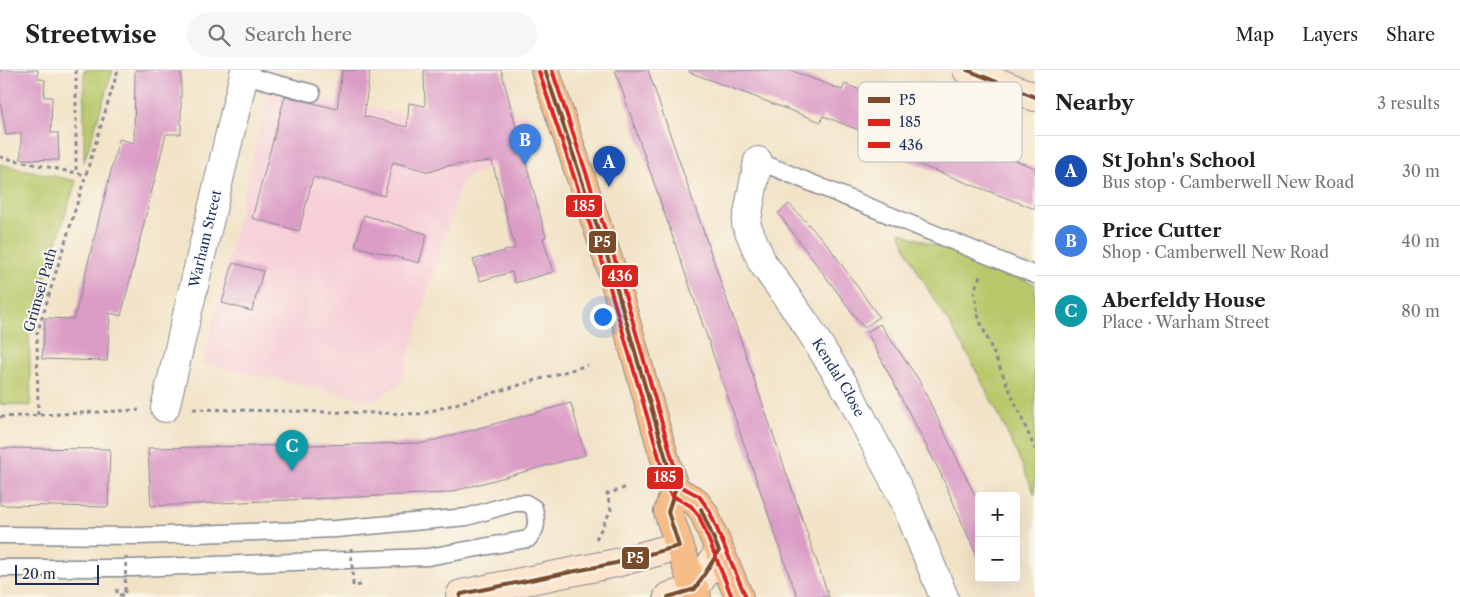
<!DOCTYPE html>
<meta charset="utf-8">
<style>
:root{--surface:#fff;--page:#f6f6f6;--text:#202124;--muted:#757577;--line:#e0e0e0;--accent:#db2777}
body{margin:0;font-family:"Libre Caslon Text",serif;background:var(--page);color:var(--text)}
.controls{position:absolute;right:15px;bottom:15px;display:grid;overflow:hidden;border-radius:5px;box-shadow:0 5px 20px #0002}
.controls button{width:45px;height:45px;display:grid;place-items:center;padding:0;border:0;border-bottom:1px solid var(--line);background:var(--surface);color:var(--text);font:25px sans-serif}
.scale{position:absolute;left:15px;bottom:12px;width:84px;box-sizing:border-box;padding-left:5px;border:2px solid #1b2f5e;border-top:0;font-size:14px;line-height:18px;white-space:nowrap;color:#1b2f5e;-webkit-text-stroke:4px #fbf7ec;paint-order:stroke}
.you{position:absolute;left:602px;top:246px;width:18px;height:18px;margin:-12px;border:4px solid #fff;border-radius:50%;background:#1a73e8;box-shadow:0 0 0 8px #1a73e833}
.badge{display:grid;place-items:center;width:32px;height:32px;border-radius:50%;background:var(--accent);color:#fff;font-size:16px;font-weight:700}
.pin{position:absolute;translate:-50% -41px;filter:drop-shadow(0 1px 2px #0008)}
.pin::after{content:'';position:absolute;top:26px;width:18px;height:15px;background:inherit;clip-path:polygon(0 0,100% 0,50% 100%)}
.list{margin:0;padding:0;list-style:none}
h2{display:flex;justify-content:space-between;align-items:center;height:65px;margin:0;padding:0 20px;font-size:21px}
h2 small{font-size:16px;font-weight:400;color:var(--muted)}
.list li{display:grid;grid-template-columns:32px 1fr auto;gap:15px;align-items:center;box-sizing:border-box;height:70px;padding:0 20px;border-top:1px solid var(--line)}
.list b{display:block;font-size:19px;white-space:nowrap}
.list p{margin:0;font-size:16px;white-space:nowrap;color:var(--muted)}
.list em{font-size:16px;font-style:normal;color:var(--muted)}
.icon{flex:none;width:28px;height:28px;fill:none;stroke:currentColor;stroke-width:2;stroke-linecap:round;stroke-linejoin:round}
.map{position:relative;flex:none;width:1035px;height:527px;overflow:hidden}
header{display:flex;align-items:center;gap:30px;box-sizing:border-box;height:70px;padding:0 25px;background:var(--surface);border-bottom:1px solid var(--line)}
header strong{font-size:24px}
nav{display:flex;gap:28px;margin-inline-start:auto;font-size:18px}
.search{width:350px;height:45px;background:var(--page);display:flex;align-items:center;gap:12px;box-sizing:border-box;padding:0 18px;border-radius:28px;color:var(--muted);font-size:19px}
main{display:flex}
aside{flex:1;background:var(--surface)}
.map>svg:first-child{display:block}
.built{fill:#f6cfd7}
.green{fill:#b9c86a;stroke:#6a7c64}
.building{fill:#db9cc6}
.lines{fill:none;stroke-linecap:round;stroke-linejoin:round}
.lane-casing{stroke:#868992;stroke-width:19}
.street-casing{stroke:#868992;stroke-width:30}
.secondary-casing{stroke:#868992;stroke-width:30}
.highway-casing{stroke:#868992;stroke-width:30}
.path{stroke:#868992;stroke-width:3;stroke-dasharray:4 4;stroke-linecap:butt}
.lane{stroke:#fff;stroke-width:16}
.street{stroke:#fff;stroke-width:28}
.secondary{stroke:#fce5cf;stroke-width:28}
.highway{stroke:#f7bd88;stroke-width:28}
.path-bridge{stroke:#868992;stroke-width:3;stroke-dasharray:4 4;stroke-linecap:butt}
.bus-1-casing{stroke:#fbf7ec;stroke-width:8}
.bus-2-casing{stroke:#fbf7ec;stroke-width:8}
.bus-3-casing{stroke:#fbf7ec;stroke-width:8}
.bus-1{stroke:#7a4b2a;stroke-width:4}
.bus-2{stroke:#dc241f;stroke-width:4}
.bus-3{stroke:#dc241f;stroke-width:4}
.labels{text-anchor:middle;stroke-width:4;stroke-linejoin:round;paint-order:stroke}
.street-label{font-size:14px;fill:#1b2f5e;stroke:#fbf7ec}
.key{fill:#fbf7ec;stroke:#b8bbc1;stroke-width:1}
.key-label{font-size:14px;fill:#1b2f5e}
.line-badge{stroke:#fbf7ec;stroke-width:2}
.badge-label{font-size:14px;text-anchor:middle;font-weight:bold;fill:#fff}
</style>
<header>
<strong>Streetwise</strong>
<div class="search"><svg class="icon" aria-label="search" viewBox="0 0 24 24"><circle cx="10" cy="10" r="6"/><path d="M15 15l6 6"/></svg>Search here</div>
<nav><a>Map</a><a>Layers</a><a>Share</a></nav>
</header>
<main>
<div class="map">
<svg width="1035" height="527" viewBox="0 0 1035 527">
<rect width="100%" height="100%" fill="#fbf7ec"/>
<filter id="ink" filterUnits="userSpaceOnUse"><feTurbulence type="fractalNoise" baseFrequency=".02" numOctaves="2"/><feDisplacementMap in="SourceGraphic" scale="10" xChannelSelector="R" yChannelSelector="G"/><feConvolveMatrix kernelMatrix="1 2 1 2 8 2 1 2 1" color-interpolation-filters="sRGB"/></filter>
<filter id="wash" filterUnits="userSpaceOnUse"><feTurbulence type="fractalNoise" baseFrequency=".0096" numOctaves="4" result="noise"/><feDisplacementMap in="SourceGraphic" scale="20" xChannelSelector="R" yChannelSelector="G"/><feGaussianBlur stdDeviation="1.12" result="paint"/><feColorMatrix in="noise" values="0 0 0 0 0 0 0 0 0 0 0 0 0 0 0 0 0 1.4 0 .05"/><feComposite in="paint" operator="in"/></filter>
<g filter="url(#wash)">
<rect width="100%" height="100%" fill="#f2e3c7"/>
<polygon class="built" points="269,20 461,54 526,43 536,79 463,108 400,314 373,331 203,293"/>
<g class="green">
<polygon points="84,0 113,0 84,92"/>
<polygon points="0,94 76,111 29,260 31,336 0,334"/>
<path d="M900,162L1035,214V425C1012,371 987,319 958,268C938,233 913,201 900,162Z"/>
</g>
<g id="blocks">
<g class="building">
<polygon points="0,0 38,0 38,8 45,10 44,27 52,27 51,63 58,63 59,90 21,89 21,63 6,65 0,30"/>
<polygon points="135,0 181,0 181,64 166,64 121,246 110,243 107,291 42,289 45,248 74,249 119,69 134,73"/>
<polygon points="342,0 370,0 364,46 407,57 409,33 425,36 424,0 501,0 546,167 543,168 553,202 515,213 512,202 480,211 473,190 515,178 492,91 446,96 430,102 393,92 384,126 313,107 299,161 252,148 285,26 337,39"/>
<polygon points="615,0 648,0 829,527 798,527 791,510"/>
<polygon points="690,0 790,0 842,20 845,14 901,36 897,44 1035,98 1035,139 889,83 892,73 823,46 821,52 689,2"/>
<polygon points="789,134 827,174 879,247 864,258 778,143"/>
<polygon points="364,145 427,164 419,193 355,176"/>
<polygon points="233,193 263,201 252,241 222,233"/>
<polygon points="880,254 919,310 979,434 979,491 940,402 867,262"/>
<polygon points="571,333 585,385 447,423 151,436 148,378 424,373"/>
<polygon points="0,378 110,379 108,437 0,435"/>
</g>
</g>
</g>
<g filter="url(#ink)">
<use href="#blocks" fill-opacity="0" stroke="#868992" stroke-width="1"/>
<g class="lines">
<g class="lane-casing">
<g id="lane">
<polyline points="244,5 312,23"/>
<polyline points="758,91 1035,205"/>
<path d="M0,465L139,466L336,459L467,447L514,433H526L534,438C537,452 538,459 528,469L428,487L132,498H0"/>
</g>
</g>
<g class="street-casing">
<g id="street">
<path id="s1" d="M758,91L746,154L762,192L806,254L849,323L905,432L944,527"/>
<path id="s2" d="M165,338L245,0"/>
</g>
</g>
<g class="secondary-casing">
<g id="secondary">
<polyline points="967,0 1035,27"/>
<polyline points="460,527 461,524 616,493 679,476"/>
<polyline points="668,527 695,519 719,481"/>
</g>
</g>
<g class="highway-casing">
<g id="highway">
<polyline points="545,0 610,195 661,376 675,420 668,442 697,527"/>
<polyline points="675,420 695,431 704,443 739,527"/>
</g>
</g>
<g class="path">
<polyline points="76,0 76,103"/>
<polyline points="0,87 86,105"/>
<polyline points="980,206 974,221 979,249 1035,379"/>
<polyline points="193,339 421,344 588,295"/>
<polyline points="38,345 37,264 118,0"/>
<polyline points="0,347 139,340"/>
<polyline points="596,469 611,440 607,424 627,417"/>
<polyline points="353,512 353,516 361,515 360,511"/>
<polyline points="117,519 117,525 125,525 125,521"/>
</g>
<use href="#lane" class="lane"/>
<use href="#street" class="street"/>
<use href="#secondary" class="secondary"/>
<use href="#highway" class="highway"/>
<g class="path-bridge">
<polyline points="351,478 353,512"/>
<polyline points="125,521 126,487"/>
</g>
<g class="bus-1-casing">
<g id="bus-1">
<polyline points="967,0 1035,27"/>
<polyline points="460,527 461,524 616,493 679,476 668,442 675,420 610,195 545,0"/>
<polyline points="668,527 695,519 719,481 701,439"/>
</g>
</g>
<g class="bus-2-casing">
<polyline id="bus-2" points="539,2 604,197 669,422 671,425 691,436 699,446 732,527"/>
</g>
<g class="bus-3-casing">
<polyline id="bus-3" points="552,0 616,193 680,416 699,426 709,440 745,525"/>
</g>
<use href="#bus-1" class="bus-1"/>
<use href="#bus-2" class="bus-2"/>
<use href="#bus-3" class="bus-3"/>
</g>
</g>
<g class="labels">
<g class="street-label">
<text dy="5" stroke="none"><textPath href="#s2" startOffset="174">Warham Street</textPath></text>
<text transform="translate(40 220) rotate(-74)" y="5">Grimsel Path</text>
<text dy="5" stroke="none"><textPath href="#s1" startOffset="244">Kendal Close</textPath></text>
</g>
</g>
<rect x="858" y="12" width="164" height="80" rx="8" class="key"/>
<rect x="868" y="27" width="22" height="6" fill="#7a4b2a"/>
<rect x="868" y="49" width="22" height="7" fill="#dc241f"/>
<rect x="868" y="72" width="22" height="6" fill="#dc241f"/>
<g class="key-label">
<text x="899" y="35">P5</text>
<text x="899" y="57">185</text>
<text x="899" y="80">436</text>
</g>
<g class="line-badge">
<rect x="565" y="124" width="38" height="24" rx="5" fill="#dc241f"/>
<rect x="588" y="160" width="29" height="24" rx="5" fill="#7a4b2a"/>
<rect x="601" y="194" width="38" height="24" rx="5" fill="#dc241f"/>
<rect x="646" y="396" width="38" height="24" rx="5" fill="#dc241f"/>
<rect x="621" y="476" width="29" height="24" rx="5" fill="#7a4b2a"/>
</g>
<g class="badge-label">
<text x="584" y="141">185</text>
<text x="602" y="177">P5</text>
<text x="620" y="211">436</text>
<text x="665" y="412">185</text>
<text x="635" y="493">P5</text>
</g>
</svg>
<div class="controls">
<button>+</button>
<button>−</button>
</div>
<div class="scale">20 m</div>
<div class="you"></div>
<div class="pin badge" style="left:609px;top:117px;background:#1a4fb4">A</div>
<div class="pin badge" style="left:525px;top:95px;background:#3f7fe0">B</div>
<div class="pin badge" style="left:292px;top:401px;background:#0f9aa8">C</div>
</div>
<aside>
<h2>Nearby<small>3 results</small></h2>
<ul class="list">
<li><span class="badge" style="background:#1a4fb4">A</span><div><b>St John's School</b><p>Bus stop · Camberwell New Road</p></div><em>30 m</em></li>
<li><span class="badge" style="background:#3f7fe0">B</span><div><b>Price Cutter</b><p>Shop · Camberwell New Road</p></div><em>40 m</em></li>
<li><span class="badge" style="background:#0f9aa8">C</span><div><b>Aberfeldy House</b><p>Place · Warham Street</p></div><em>80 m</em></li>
</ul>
</aside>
</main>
